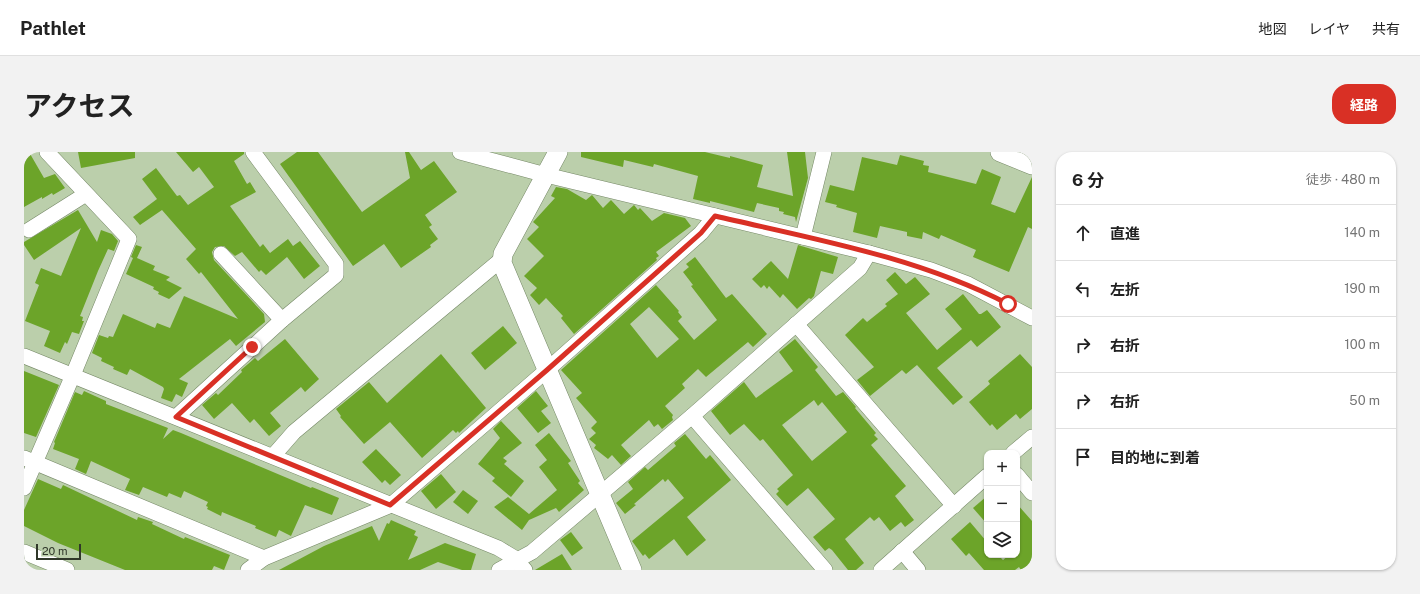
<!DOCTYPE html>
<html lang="ja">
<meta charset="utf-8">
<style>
:root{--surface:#fff;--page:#f2f2f2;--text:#222;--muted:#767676;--line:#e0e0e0;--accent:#d93025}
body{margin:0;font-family:"Public Sans","Noto Sans JP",sans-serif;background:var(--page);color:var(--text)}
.controls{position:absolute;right:12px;bottom:12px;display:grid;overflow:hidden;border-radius:8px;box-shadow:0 1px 3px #0004}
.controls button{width:36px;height:36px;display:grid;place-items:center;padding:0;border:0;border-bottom:1px solid var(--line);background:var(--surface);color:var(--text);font:20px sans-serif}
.scale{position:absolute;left:12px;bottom:10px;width:45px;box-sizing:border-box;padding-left:4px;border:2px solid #30382a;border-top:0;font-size:11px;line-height:14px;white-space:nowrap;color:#30382a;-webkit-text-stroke:3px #bbcfab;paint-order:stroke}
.stop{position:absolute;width:12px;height:12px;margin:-9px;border:3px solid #d93025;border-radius:50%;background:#fff}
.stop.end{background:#d93025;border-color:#fff;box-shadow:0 1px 4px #0008}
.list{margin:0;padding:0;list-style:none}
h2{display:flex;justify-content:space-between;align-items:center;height:52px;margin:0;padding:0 16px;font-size:17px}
h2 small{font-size:13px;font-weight:400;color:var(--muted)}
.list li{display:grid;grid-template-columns:26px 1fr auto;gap:12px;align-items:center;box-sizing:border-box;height:56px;padding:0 16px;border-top:1px solid var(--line)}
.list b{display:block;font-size:15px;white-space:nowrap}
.list em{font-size:13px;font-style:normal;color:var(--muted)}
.icon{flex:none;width:22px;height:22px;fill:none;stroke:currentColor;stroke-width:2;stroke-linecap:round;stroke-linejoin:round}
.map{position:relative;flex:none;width:1008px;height:418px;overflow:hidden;border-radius:16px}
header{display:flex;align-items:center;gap:24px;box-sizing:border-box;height:56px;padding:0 20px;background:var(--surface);border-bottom:1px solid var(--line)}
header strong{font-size:19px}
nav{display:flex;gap:22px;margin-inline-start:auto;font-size:14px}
.intro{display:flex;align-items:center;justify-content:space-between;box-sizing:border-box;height:96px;padding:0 24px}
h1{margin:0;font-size:28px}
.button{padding:10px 18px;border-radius:16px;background:var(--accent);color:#fff;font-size:14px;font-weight:700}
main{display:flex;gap:24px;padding:0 24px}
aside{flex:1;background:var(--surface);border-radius:16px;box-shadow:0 1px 3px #0004}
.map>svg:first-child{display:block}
.building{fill:#6ca429;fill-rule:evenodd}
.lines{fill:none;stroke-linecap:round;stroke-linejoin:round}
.minor-casing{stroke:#758866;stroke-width:16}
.tertiary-casing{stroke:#758866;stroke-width:20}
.minor{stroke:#fff;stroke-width:15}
.tertiary{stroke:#fff;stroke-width:19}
.route{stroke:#d93025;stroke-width:5}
</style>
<header>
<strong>Pathlet</strong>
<nav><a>地図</a><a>レイヤ</a><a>共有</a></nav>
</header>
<div class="intro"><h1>アクセス</h1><a class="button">経路</a></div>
<main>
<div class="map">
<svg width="1008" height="418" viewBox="0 0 1008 418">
<rect width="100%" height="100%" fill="#bbcfab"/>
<g class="building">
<polygon points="0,0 5,0 20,26 31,22 41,36 29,43 28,41 18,47 18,45 0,55"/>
<polygon points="54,0 111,0 111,6 57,16"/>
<polygon points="152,0 220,0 220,2 210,9 223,32 226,30 232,40 206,54 236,95 239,92 246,101 264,87 269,94 276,89 296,114 280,127 263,105 242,123 237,118 235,120 218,100 211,104 200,94 191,95 188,100 190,108 240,162 241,170 212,194 206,187 155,227 164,231 158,245 152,242 148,250 137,246 140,237 139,235 106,217 103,223 89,217 90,215 77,209 78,206 68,201 75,183 84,186 85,184 89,185 99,162 131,176 133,171 146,176 160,144 214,167 177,120 175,122 162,107 172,97 138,58 116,73 109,65 133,47 118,27 132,16 153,44 156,43 164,53 190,35 175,15 169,20"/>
<polygon points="273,0 294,0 338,60 386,26 381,0 385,0 397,18 410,9 433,40 401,63 408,73 405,75 414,87 406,93 407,95 377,116 360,92 329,114 256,12"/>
<polygon points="557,0 681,0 706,6 706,4 739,13 733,35 769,44 763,0 781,0 784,26 772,70 771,65 759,62 760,60 755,59 755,56 733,51 730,60 686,49 686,51 669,47 674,24 630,12 629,15 600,8 599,15 557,5"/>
<polygon points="876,3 900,9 899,13 905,14 904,20 952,32 958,17 977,25 967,52 991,61 1008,25 1008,77 1004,75 985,120 949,105 952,98 917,83 915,87 899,80 898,87 883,84 883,80 856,74 853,86 829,80 833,61 812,55 813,53 801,50 806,33 830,39 838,5 873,13"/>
<polygon points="532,35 543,37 562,48 568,43 579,56 587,48 600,62 610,53 614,58 616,56 628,69 640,61 661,66 667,74 632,100 635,104 632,106 633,108 550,182 537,166 539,164 522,146 515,153 506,143 513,136 500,124 520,104 503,87 515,75 509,70 531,46 527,44"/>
<polygon points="54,58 73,90 77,78 88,82 94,89 90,99 84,97 74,119 56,164 59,165 58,169 60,169 55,182 48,180 43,192 41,190 36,201 20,194 26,179 1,169 15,133 11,131 17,116 37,124 57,76 10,108 0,93 0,90"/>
<polygon points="112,93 118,95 113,106 131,114 129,118 146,125 142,128 158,136 145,147 134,142 135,140 129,137 130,135 102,122 109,106 107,105"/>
<polygon points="774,93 814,105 809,122 797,119 790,144 787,147 785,146 773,157 759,142 756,146 745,134 743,137 740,133 737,136 728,127 747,109 764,127"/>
<path d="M671,105L702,146L708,142L743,182L729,195L724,190L682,225L674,217L658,232L661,236L641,254L649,263L648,265L649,268L638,277L634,272L630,275L625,268L597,293L607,304L597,313L588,303L584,307L570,296L572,293L565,287L572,281L567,276L573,270L552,246L558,241L537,218L632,133L655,159L654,160L658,165L654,169L670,188L693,168L667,134L669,133L659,120L665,115L662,112ZM625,155L655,187L633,206L606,172Z"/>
<polygon points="871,120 882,132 891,125 906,142 882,161 913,198 938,177 921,157 939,142 955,162 957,162 963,158 977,175 953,195 947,188 913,216 939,245 929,253 893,213 882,222 878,218 846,244 833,228 850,215 821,183 839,166 843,170 863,154 861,152 874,142 862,128"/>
<polygon points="479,174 493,191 461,218 447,201"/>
<polygon points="261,187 295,227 281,240 277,235 246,261 257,274 245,284 230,267 226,271 208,251 190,267 178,253 192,241 194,243 218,220 217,218 231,206 234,209"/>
<path d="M771,187L794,215L791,218L812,244L819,240L832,255L831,256L852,281L850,283L854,287L847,293L882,334L871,344L890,368L881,375L877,370L866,379L855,365L850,369L846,365L821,387L840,411L832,418H824L808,398L805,396L801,399L789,385L811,367L784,336L763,354L752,342L755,339L753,337L769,323L739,287L736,289L720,272L706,283L687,259L720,230L732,246L769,219L755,200ZM790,248L794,254L798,250L823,280L788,309L758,273Z"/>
<polygon points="417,202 462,256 435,281 434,279 432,281 429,278 398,306 366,270 340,292 316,265 317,264 312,257 345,230 363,251"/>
<polygon points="996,202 1008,215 1008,257 996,267 992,262 973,278 968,272 966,274 945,250 966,232 964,229"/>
<polygon points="0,219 35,233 12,285 0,281"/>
<polygon points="60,239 82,249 82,252 144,276 139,287 149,278 157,281 287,336 288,335 315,346 308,363 281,353 267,384 255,378 252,385 231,376 232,374 198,360 197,364 183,357 184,355 182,354 184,350 160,339 157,346 145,341 143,345 119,335 115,343 101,338 106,327 67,309 62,322 51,317 55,307 29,297 31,291 30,290 51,240 58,243"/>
<polygon points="512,239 524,254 517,259 527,271 514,281 493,256"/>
<polygon points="477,269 498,291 479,306 483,309 480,312 500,329 487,345 468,329 471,326 454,312 476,286 469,277"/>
<polygon points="525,281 547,309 544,311 556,329 554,331 560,338 535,360 532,356 505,368 498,378 470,355 484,345 505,362 533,338 515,315 523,308 511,293"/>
<polygon points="661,282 682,307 686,303 707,328 663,365 682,388 663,404 650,387 625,407 621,402 619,404 608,389 660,346 644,327 641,330 639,327 610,352 612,353 601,362 592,351 609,337 604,330 621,315 624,318 652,294 650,291"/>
<polygon points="352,297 377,323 366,333 361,328 358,331 338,310"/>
<polygon points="417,322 432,340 412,357 397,339"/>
<polygon points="14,327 37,337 39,333 113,368 114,365 129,370 128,372 160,387 161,385 206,403 200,418 190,414 188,418 101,418 34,391 0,374 0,358"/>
<polygon points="439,338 454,349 444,362 429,350"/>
<polygon points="963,344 963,372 949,356"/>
<polygon points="993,352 1008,369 1008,418 997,418 995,415 991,418 960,418 945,401 942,404 927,387 946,370 963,390 963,403 974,403 979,408 985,403 993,403"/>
<polygon points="367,368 392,379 390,383 394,385 384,408 421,391 452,402 447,418 438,418 414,410 396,418 255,418 300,394 348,374 355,389 363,371 365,372"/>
<polygon points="547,380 559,396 548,404 536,388"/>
<polygon points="538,402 548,418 511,418"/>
</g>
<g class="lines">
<g class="minor-casing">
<g id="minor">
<polyline points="436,0 522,23 845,101 907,118 944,132 1008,166"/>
<polyline points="5,78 62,42"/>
<polyline points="779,85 800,0"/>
<polyline points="197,102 258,168"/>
<polyline points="772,172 930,354"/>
<polyline points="0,204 474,396 489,405 501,418"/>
<polyline points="668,264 801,418"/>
<polyline points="152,265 258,168 312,123 312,112 229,0"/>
<polyline points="989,301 1008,285"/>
<polyline points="249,304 270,280 478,107"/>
<polyline points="0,306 240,406"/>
<polyline points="993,323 1008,341"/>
<polyline points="0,336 49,223 105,87 23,0"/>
<polyline points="878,399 894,418"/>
<polyline points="0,400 43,418"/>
<polyline points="224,418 240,406 367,353 523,218 677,81 691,64"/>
<polyline points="475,418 508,400 668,264 836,116 845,101"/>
<polyline points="857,418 963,324"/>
</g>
</g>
<g class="tertiary-casing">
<g id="tertiary">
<polyline points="534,0 479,102 478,111 608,418"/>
<polyline points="976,0 1008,13"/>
</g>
</g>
<use href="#minor" class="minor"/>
<use href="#tertiary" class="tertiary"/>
</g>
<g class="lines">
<path class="route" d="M228,195L152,265L366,353L523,218L677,81L691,64C790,87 893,105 984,152"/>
</g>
</svg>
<div class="controls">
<button>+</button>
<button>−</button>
<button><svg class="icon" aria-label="layers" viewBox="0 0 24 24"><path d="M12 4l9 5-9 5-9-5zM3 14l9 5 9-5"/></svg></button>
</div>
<div class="scale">20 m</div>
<div class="stop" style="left:984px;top:152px"></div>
<div class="stop end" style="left:228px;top:195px"></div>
</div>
<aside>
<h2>6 分<small>徒歩 · 480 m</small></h2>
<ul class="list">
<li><svg class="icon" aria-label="ahead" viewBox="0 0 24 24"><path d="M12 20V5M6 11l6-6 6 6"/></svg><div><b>直進</b></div><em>140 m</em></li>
<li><svg class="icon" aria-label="left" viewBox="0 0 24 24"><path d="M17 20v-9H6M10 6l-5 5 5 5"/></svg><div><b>左折</b></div><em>190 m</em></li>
<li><svg class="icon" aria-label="right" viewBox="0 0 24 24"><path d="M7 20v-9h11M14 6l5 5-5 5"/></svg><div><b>右折</b></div><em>100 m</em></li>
<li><svg class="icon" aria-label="right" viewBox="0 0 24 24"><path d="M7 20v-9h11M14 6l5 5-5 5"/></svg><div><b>右折</b></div><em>50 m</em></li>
<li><svg class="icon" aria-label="arrive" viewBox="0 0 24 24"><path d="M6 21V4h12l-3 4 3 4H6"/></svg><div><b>目的地に到着</b></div></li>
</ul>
</aside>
</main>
